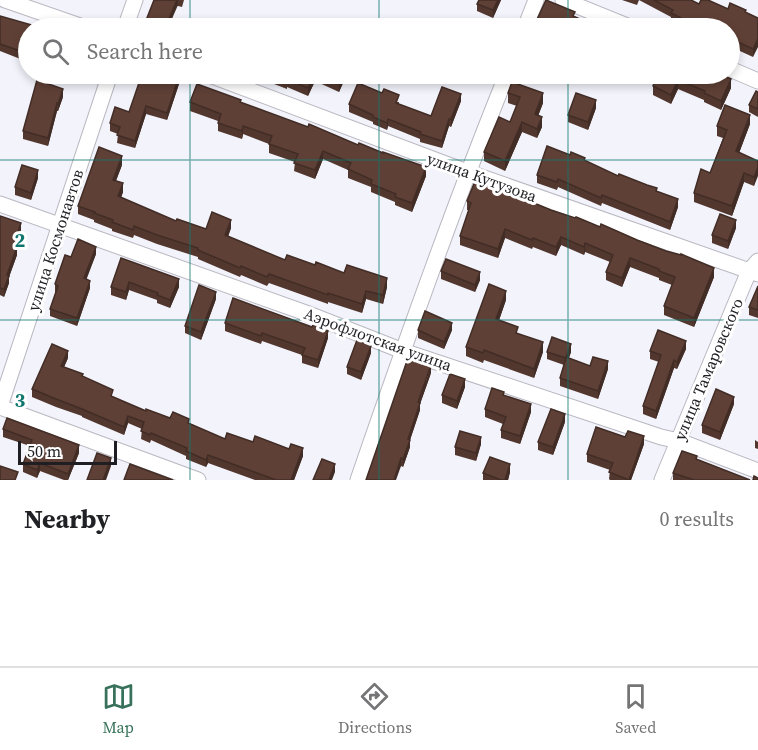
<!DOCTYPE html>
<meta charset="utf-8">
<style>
:root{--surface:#fff;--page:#f2f2f2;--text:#202124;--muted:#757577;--line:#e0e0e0;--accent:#38725b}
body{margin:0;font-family:"Source Serif 4",serif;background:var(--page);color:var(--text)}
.scale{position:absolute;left:18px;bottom:15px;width:99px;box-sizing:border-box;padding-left:6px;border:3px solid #1f1e22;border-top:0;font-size:16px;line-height:21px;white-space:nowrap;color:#1f1e22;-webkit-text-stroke:4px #fff;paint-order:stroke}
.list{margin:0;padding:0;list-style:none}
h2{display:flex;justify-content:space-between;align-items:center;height:78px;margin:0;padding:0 24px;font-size:26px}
h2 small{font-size:20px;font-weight:400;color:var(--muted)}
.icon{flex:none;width:33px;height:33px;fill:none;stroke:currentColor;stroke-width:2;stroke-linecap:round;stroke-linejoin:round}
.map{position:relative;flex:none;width:758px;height:480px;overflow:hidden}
.search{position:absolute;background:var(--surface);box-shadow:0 3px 9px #0003;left:18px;right:18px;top:18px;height:66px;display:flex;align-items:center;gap:15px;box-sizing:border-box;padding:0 21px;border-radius:33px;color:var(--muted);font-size:22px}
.sheet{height:186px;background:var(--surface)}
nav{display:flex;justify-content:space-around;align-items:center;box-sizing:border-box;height:84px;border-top:2px solid var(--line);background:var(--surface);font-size:16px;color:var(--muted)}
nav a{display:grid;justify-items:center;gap:3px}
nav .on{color:var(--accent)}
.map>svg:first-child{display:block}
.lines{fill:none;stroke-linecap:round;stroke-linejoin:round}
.street-casing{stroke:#b9b8c1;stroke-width:17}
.street{stroke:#fff;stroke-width:15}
.wall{fill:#52372e}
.shaded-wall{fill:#422d26}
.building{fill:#5f4036;stroke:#422d26;stroke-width:1.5}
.grid{fill:none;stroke:#0f766e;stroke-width:1.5;stroke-opacity:0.55}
.labels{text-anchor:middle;stroke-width:6;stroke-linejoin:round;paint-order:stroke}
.street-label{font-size:16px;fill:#1f1e22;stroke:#fff}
.grid-label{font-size:20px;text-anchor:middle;font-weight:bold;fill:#0f766e;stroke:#fff;stroke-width:6;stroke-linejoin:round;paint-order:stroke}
</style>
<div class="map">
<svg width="758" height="480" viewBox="0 0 758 480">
<rect width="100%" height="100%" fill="#f3f3fc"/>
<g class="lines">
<g class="street-casing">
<g id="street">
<polyline points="5,0 86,28"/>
<polyline points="563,0 632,28"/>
<polyline points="125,28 135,0"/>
<polyline points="525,28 536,0"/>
<polyline points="730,69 758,81"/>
<polyline points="207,74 467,172 758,274"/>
<polyline points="0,204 306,313 403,351 661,437 679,441 758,471"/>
<polyline points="0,406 110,74"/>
<polyline points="0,407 198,480"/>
<path d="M358,480C405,343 453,207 507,74"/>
<polyline points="662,480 749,271 758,261"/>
</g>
</g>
<use href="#street" class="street"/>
</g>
<g class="wall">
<polygon points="154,0 184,0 182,7"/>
<polygon points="479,0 501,0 493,18 477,11 477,4"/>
<polygon points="622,0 639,0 637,5"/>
<polygon points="639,0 691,0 699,4 746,12 758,18 753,57 729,46 729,28 686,28 671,20 671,17"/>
<polygon points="0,16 28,28 28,68 23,66 23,60 0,51"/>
<polygon points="128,74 169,74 179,84 167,120 146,114 135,148 117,143 118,134 110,131 110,123 129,112 139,84 128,81"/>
<polygon points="248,74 347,74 339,92 315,81 308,96 287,87 287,89"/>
<polygon points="609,74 622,74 619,79"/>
<polygon points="647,74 719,74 731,88 721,110 704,102 704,100 678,89 671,104 653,95 653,86 656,78"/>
<polygon points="758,92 758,117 749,112 749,105"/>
<polygon points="508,93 543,103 538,116 542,127 537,138 522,132 505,171 484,161 484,152 510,122 517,106 508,103"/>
<polygon points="63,97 58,111 57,111 48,146 23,139 23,131"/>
<polygon points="461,101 451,127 449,126 442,148 420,142 420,139 388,126 387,130 373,124 373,122 349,112 349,104 399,102 399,104 431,116"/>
<polygon points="190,102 241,103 426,176 412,212 395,205 395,202 371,192 371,187 348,178 348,170 323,159 315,179 294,171 295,162 269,153 269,144 243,134 242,139 218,131 218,121 190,111"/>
<polygon points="596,108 588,130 568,122 568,115"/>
<polygon points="750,124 739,153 758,161 754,186 744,182 732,216 694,202 694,193 710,173 723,138 717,136 717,126"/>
<polygon points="585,161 618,176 657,191 678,207 670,230 602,203 601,206 558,187 557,190 537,183 537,175"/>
<polygon points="122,165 116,181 123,192 121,198 176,221 206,229 231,228 228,237 285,260 315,265 344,273 387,287 383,304 366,299 362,313 328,302 328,304 269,283 267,286 241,275 240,277 198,259 198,257 157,244 134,235 133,238 112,231 112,229 94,222 94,220 78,214 78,206"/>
<polygon points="38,178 31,200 15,195 15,187"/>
<polygon points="467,201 714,277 694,327 664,315 664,306 672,285 659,280 659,278 630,267 622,287 606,280 606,272 610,262 585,252 584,255 561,245 556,256 533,247 532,249 505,238 498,258 460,245 460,236 469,210 467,210"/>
<polygon points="0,216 21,230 15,247 17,255 9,277 9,283 4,297 0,295"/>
<polygon points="736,228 728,249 712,243 712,235"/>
<polygon points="96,254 86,279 90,288 77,326 50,316 50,309 56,293 55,292 55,284 71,257"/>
<polygon points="121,258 179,287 170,308 157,303 157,300 129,290 126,300 111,295 111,287"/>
<polygon points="441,271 480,280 475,292 441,279"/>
<polygon points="758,286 758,318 749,315 749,307"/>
<polygon points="216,299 201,340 185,333 185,326"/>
<polygon points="506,300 499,320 543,352 534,378 484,360 483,363 466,356 466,347"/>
<polygon points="225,323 328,338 318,368 302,363 302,355 262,341 261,344 225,331"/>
<polygon points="418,330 452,330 444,349 418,338"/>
<polygon points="686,349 677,369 674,368 656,419 643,414 643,406 659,362 650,359 650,351"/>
<polygon points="547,352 571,352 569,358 590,366 608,369 598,399 560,386 560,378 564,365 547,359"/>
<polygon points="371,353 361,380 347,374 347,367"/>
<polygon points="68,358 64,367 83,377 113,398 146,411 189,423 225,439 253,442 303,456 294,480 255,480 208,463 206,467 186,459 186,456 151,440 150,443 141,439 142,429 128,423 124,435 82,417 82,416 56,407 32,397 32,389"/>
<polygon points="431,373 420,404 420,410 410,440 410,447 403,467 401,466 366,480"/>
<polygon points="465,387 457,409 442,403 442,395"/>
<polygon points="504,395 531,412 520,444 501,438 501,430 503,424 485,417 485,409"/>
<polygon points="734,404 720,440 702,433 702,425"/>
<polygon points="565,422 553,455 538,450 538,442"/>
<polygon points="3,429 79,453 68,480 64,480 40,471 37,478 23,472 23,464 30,446 3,437"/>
<polygon points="755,440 758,442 758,449 755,448"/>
<polygon points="481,444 476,461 455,455 455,447"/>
<polygon points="644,444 631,480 610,480 609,479 610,470 587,462 587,454"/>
<polygon points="697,460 750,480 673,480 673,473"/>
<polygon points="510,472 508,480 483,480 483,473"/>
</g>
<g class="shaded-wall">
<polygon points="177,0 178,0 178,5 168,28 165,28"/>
<polygon points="498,0 501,0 493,18 493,10"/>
<polygon points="758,39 758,47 753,57 753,49"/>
<polygon points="315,74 315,81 308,96 308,88"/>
<polygon points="344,74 347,74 339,92 339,84"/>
<polygon points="179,76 179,84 167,120 167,113"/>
<polygon points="731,79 731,88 721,110 721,101"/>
<polygon points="678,80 678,89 671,104 671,95"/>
<polygon points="63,89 63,97 58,111 58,104"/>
<polygon points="543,93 543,103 535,124 535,114"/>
<polygon points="461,94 461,101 451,127 451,119"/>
<polygon points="596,100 596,108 588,130 588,122"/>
<polygon points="57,103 57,111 48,146 48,138"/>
<polygon points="146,106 146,114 135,148 135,141"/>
<polygon points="750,115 750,124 736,161 736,151"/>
<polygon points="542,117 542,127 537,138 537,129"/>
<polygon points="388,119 388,126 387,130 387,123"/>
<polygon points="449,119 449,126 442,148 442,141"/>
<polygon points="522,122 522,132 505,171 505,161"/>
<polygon points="243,126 243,134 242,139 242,131"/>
<polygon points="323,151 323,159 315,179 315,170"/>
<polygon points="122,156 122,165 113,188 113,180"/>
<polygon points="426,167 426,176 412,212 412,203"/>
<polygon points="758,167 758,176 754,186 754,177"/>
<polygon points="38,170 38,178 31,200 31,193"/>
<polygon points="744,173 744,182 732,216 732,206"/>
<polygon points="123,183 123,192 118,205 118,196"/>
<polygon points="678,199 678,207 670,230 670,222"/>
<polygon points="231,220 231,228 225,244 225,235"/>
<polygon points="736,220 736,228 728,249 728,241"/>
<polygon points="21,223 21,230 13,253 13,246"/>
<polygon points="505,229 505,238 498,258 498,249"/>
<polygon points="561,237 561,245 556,256 556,247"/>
<polygon points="585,243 585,252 584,255 584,247"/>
<polygon points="17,247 17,255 9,277 9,283 4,297 4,289 7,275"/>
<polygon points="96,247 96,254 84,286 84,278"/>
<polygon points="630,258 630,267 622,287 622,278"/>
<polygon points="714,268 714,277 694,327 694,318"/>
<polygon points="480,272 480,280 475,292 475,285"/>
<polygon points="387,278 387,287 383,304 383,295"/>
<polygon points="179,279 179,287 170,308 170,300"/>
<polygon points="90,281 90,288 77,326 77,318"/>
<polygon points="129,282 129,290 126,300 126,292"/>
<polygon points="366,291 366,299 362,313 362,304"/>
<polygon points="506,291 506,300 496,329 496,319"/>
<polygon points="216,292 216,299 201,340 201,332"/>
<polygon points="452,323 452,330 444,349 444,342"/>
<polygon points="328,331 328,338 318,368 318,360"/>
<polygon points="686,341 686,349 677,369 677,362"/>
<polygon points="543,342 543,352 534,378 534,369"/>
<polygon points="571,344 571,352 566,365 566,357"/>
<polygon points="371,346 371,353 361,380 361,372"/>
<polygon points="68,351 68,358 61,374 61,366"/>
<polygon points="674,360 674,368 656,419 656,411"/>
<polygon points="608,361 608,369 598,399 598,391"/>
<polygon points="431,365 431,373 420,404 420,410 410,440 410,447 403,467 403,459 408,439"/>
<polygon points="465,379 465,387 457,409 457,401"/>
<polygon points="734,397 734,404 720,440 720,432"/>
<polygon points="531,404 531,412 520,444 520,436"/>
<polygon points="565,414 565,422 553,455 553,447"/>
<polygon points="128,416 128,423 124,435 124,427"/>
<polygon points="644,436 644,444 631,480 629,480"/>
<polygon points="481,437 481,444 476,461 476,453"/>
<polygon points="79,445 79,453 68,480 68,474"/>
<polygon points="303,448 303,456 294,480 291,480"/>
<polygon points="208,455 208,463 206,467 206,460"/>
<polygon points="111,458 111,466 106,480 103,480"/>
<polygon points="401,458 401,466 396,480 394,480"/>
<polygon points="40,463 40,471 37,478 37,470"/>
<polygon points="335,464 335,472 332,480 329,480"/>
<polygon points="510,464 510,472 508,480 505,480"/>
</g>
<g class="building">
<polygon points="154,0 177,0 165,28 143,28"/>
<polygon points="479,0 498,0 493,10 477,4"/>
<polygon points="546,0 575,12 573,16 596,26 598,22 615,28 533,28"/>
<polygon points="654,0 691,0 699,4 701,0 708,0 728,9 730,3 746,10 745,12 758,18 758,39 753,49 729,38 729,28 701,28 671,13 673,10"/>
<polygon points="0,16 42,28 28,28 28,60 23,59 26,53 0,44"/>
<polygon points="194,21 213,28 191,28"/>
<polygon points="460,25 470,28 459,28"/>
<polygon points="131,74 169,74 179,76 167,113 146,106 135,141 117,135 120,127 110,123 115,107 129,112 141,77"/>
<polygon points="268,74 344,74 339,84 315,74 308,88 287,79 287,81"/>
<polygon points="658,74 719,74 731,79 721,101 704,93 705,91 678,80 671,95 653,86"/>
<polygon points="37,80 63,89 58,104 57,103 48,138 23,131"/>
<polygon points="512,82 543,93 535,114 542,117 537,129 522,122 505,161 484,152 499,117 510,122 520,97 508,93"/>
<polygon points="358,83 382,93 384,89 399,95 396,103 431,116 442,87 461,94 451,119 449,119 442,141 420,134 421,132 388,119 387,123 373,117 373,115 349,104"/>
<polygon points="197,84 241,100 240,102 308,127 309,124 358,145 359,143 383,153 383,152 426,167 412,203 395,197 396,194 371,184 372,180 348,169 351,163 323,151 315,170 294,163 298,154 269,144 272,136 243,126 242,131 218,123 221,114 190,102"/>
<polygon points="756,91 758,92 758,109 749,105"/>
<polygon points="576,93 596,100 588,122 568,115"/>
<polygon points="725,105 750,115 736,151 758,161 758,167 754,177 744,173 732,206 694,193 701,169 710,173 727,130 717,126"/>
<polygon points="547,146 570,155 571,152 585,158 584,160 618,176 619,174 647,185 657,188 656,191 678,199 670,222 602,195 601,198 558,179 557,182 537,175"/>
<polygon points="99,147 122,156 113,180 123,183 118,196 176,221 177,219 206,229 212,212 231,220 225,235 285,260 287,255 315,265 316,262 344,273 347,265 387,278 383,295 366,291 362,304 328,293 328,295 269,274 267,277 241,266 240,268 198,250 198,248 157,235 134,226 133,230 112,222 113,220 94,213 95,212 78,206"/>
<polygon points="22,165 38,170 31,193 15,187"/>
<polygon points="476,179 551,210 575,218 576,217 600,227 601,224 637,240 666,251 681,255 681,254 714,268 694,318 664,306 675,277 659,271 659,269 630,258 622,278 606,272 613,255 585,243 584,247 561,237 556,247 533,238 532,240 505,229 498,249 460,236 471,203 467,201"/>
<polygon points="720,214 736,220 728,241 712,235"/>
<polygon points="0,216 21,223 13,246 17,247 7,275 9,276 4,289 0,288"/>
<polygon points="78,239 96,247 84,278 90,281 77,318 50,309 58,286 55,284 65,255 71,257"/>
<polygon points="121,258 179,279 170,300 157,295 158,293 129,282 126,292 111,287"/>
<polygon points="446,259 480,272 475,285 441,271"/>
<polygon points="489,284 506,291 496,319 518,327 516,333 543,342 534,369 484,350 483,353 466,347"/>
<polygon points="199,285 216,292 201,332 185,326"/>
<polygon points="758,286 758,310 749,307"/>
<polygon points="233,298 312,327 313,325 328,331 318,360 302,355 305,348 262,333 261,336 225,323"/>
<polygon points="425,311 452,323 444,342 418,330"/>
<polygon points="658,330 686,341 677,362 674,360 656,411 643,406 661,355 650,351"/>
<polygon points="552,337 571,344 566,357 590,366 593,357 608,361 598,391 560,378 566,358 547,352"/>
<polygon points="357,340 371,346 361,372 347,367"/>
<polygon points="52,344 68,351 61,366 83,374 82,376 113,390 111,396 146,411 146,409 170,418 173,412 189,419 188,423 225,439 227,433 253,442 255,436 289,449 291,444 303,448 291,480 276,480 208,455 206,460 186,451 187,448 151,433 150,435 141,431 144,422 128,416 124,427 82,409 56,399 32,389"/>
<polygon points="408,358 431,365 418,402 420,403 408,439 410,440 403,459 401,458 394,480 366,480"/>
<polygon points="450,374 465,379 457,401 442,395"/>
<polygon points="492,388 504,392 503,395 531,404 520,436 501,430 506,417 485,409"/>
<polygon points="716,389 734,397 720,432 702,425"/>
<polygon points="551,409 565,414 553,447 538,442"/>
<polygon points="7,418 79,445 68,474 40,463 37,470 23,464 32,440 3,429"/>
<polygon points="596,427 625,437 628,431 644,436 629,480 609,472 613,463 587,454"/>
<polygon points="460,431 481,437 476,453 455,447"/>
<polygon points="682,451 697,456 696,459 750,480 694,480 673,473"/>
<polygon points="97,453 111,458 103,480 87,480"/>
<polygon points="490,457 510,464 505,480 501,480 483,473"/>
<polygon points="322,459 335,464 329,480 313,480"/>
<polygon points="130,464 173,480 124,480"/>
<polygon points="0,466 18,472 15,480 0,480"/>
<polygon points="754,476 758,478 758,480 753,480"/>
</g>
<path class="grid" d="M190,0V28M379,0V28M568,0V28M190,74V480M379,74V480M568,74V480M0,160H758M0,320H758"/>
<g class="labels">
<g class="street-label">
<text transform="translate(482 177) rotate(20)" y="6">улица Кутузова</text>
<text transform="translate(55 240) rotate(-72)" y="6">улица Космонавтов</text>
<text transform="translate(378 339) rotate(20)" y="6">Аэрофлотская улица</text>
<text transform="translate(708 369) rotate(-67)" y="6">улица Тамаровского</text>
</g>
</g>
<g class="grid-label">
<text x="20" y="247">2</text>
<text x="20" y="407">3</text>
</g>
</svg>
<div class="scale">50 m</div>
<div class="search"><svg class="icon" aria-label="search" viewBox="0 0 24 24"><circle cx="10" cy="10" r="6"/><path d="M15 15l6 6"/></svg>Search here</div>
</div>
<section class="sheet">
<h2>Nearby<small>0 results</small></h2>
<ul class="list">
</ul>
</section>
<nav>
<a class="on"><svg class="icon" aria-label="map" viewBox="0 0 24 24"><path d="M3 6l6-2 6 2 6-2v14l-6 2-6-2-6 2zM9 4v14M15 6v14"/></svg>Map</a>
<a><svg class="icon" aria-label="directions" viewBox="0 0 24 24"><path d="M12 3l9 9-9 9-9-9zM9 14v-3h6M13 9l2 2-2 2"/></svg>Directions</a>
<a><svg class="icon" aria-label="saved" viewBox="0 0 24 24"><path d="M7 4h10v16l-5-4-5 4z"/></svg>Saved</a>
</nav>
